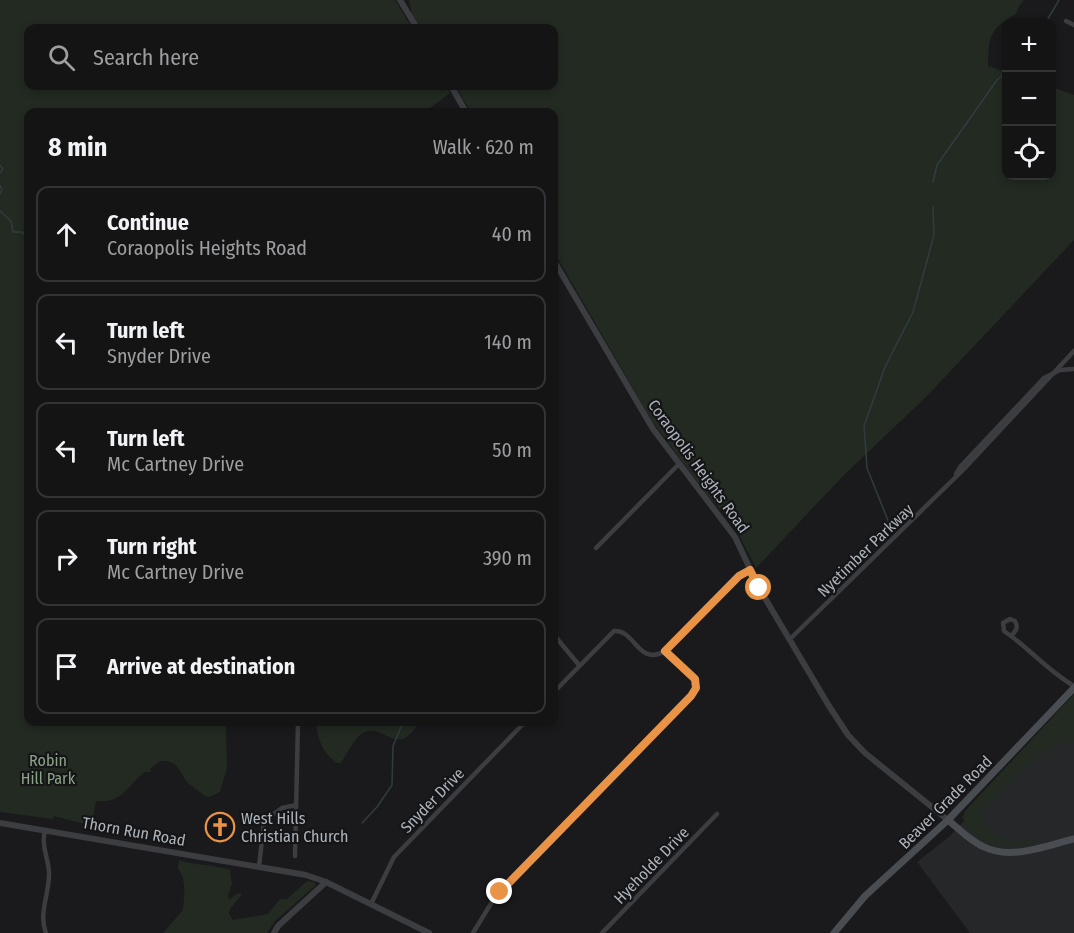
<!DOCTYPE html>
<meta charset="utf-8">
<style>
:root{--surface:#141415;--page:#1d1d1e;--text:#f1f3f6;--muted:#9d9ea0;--line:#333334}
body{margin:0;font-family:"Fira Sans Condensed",sans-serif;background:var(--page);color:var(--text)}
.controls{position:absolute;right:18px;top:18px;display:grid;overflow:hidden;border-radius:12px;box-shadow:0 3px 9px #0003}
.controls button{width:54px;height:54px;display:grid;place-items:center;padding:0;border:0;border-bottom:2px solid var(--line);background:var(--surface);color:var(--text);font:30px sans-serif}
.stop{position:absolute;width:18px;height:18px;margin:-14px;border:4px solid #e89346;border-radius:50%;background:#fff}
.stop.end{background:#e89346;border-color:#fff;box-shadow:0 2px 6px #0008}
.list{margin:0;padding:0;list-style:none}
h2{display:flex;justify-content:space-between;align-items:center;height:78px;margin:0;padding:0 24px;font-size:26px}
h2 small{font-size:20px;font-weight:400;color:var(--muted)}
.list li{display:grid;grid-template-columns:39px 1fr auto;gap:18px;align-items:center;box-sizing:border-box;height:96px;margin:0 12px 12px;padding:0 12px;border:2px solid var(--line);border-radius:12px}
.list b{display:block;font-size:22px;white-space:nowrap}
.list p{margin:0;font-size:20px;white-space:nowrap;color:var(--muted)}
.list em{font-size:20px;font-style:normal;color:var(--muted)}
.icon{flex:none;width:33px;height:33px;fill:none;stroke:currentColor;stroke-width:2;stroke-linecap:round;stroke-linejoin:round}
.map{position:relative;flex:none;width:1074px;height:933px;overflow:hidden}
.search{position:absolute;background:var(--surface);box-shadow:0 3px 9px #0003;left:24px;top:24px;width:534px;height:66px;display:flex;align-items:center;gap:15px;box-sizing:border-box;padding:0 21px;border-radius:12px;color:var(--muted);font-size:22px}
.panel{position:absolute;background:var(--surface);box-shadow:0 3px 9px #0003;left:24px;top:108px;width:534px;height:618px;border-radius:12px}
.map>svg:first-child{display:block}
.built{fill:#262729}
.green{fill:#222a22}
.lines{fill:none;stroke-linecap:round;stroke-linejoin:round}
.stream{stroke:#303c40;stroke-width:1.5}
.minor{stroke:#3b3d41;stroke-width:4.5}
.tertiary{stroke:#3b3d41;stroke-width:6}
.secondary{stroke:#494d51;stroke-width:7}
.route{stroke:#e89346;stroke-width:8}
.labels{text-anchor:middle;stroke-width:4.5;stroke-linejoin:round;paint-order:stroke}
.street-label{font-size:16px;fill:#adb4bb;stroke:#151517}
.park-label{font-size:16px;fill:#8aa486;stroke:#151517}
.poi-label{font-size:16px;fill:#adb4bb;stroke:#151517;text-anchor:start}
</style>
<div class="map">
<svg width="1074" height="933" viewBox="0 0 1074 933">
<rect width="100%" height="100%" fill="#1a1a1c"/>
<polygon class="built" points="1074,731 1074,933 970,933 917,862 950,836 1044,734"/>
<g class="green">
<path d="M0,0H395L412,28H28V86H446L450,93L425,112H28V722H224L226,727L227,768L220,792L209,797L205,796L187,782L176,765L168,761H160L150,769L151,772H145C127,785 123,804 96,801L92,826L54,816L53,819L0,812Z"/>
<path d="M409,0H1024L1019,6L1016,14C989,29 989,36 988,66L1006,72V176H1052V87L1074,95V240L926,397L844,475L756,568L732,522L707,495L652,421L554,252V112H471L455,86H554V28H421L412,14Z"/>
<path d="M1074,694V741C1043,747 1032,761 1010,782L1013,786L1009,783L988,805L990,809L986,807L979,814L982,817L980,820L993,833L997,830L996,835L1009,840L1011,836L1013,842L1035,839V834V842C1015,847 992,851 975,834C970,830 965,826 964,819H962L965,811Z"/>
<path d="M316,722H419C398,759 384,724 365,732C355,736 347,754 341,763H337C322,752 318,740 316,722Z"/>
<path d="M179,860C196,866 213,864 230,870L232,884L228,896L230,899L238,893L242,894L230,909L229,914L233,920L268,914L280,899H287L307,881L314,882L316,885L275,921L267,933H163L183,910C184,897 187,879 178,869Z"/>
</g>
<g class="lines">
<g class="stream">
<polyline points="1046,22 1059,0"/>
<polyline points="0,165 3,169 0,173"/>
<polyline points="933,182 937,165 997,80 1006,72"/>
<polyline points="0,185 2,189 0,194"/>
<polyline points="0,211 11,221 13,232 22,232 28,239"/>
<polyline points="893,533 867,468 864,426 885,367 913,312 934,235 933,207"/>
<polyline points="362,823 377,807 392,785 393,746 403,722"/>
</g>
<g class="minor">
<polyline points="1066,21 1074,25"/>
<polyline points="956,474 961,466 1044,378 1060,370 1074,369"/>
<polyline points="596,548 678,465"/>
<polyline points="554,635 579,665"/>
<path d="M1012,635C1017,630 1018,627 1015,621L1010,619L1003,623L1004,631C1029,648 1047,670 1074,686"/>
<polyline points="790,639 964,469 1074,351"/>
<path d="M554,692L614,631C635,629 638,667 665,651L731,583L750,570"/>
<path d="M45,830C41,846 48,857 49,872C50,893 38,913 46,933"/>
<polyline points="295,856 298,722"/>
<polyline points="259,867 264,821 282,808 296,805"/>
<polyline points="371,904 394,857 525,722"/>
<polyline points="473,933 495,897 691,696 696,688 695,679 665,651"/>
<polyline points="602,933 717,814"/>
</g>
<g class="tertiary">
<polyline points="400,0 417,28"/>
<polyline points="451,86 466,112"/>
<polyline points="554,261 653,429 735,537 759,588 829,706 848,735 865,753 948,820"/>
<polyline points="0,823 306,875 326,882 429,933"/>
<polyline points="274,933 278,926 326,882"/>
</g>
<g class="secondary">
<path d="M948,820C959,829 969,840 982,846C1010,861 1045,846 1074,839"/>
<polyline points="834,933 865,896 948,820 1074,688"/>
</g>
</g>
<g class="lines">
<polyline class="route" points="500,892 691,696 696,688 695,679 665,651 739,576 750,570 759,588"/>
</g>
<defs>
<g id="church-ring" transform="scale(1.5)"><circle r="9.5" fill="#151517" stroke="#e89346" stroke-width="1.5"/><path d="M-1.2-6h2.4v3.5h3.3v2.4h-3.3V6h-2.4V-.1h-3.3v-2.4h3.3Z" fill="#e89346"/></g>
</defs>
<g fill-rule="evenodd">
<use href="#church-ring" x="220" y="827"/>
</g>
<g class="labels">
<g class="street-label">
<text transform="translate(699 466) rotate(54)" y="6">Coraopolis Heights Road</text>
<text transform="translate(865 550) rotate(-44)" y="6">Nyetimber Parkway</text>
<text transform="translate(432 800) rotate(-46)" y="6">Snyder Drive</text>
<text transform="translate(945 802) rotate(-45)" y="6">Beaver Grade Road</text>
<text transform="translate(134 831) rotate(10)" y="6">Thorn Run Road</text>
<text transform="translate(651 865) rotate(-46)" y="6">Hyeholde Drive</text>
</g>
<g class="park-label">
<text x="48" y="766">Robin<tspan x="48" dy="18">Hill Park</tspan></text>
</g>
<g class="poi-label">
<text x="241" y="824">West Hills<tspan x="241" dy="18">Christian Church</tspan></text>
</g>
</g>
</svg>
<div class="controls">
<button>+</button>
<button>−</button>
<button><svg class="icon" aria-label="locate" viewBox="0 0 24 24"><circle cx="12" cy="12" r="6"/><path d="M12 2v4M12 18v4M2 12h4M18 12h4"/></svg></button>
</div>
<div class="stop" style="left:759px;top:588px"></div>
<div class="stop end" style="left:500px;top:892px"></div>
<div class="search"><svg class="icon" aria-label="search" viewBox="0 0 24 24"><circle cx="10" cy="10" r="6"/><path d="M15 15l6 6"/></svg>Search here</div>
<section class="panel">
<h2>8 min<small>Walk · 620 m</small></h2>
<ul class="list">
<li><svg class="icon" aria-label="ahead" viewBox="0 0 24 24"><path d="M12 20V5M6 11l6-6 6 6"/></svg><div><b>Continue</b><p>Coraopolis Heights Road</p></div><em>40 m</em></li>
<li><svg class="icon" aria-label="left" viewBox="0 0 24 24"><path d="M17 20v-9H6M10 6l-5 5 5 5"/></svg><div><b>Turn left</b><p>Snyder Drive</p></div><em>140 m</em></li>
<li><svg class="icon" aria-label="left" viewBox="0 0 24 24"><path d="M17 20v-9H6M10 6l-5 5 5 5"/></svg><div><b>Turn left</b><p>Mc Cartney Drive</p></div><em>50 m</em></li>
<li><svg class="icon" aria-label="right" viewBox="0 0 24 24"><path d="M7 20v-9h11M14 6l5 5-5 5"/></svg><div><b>Turn right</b><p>Mc Cartney Drive</p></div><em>390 m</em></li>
<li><svg class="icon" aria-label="arrive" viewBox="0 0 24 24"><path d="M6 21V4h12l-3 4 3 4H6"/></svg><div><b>Arrive at destination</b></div></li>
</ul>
</section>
</div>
